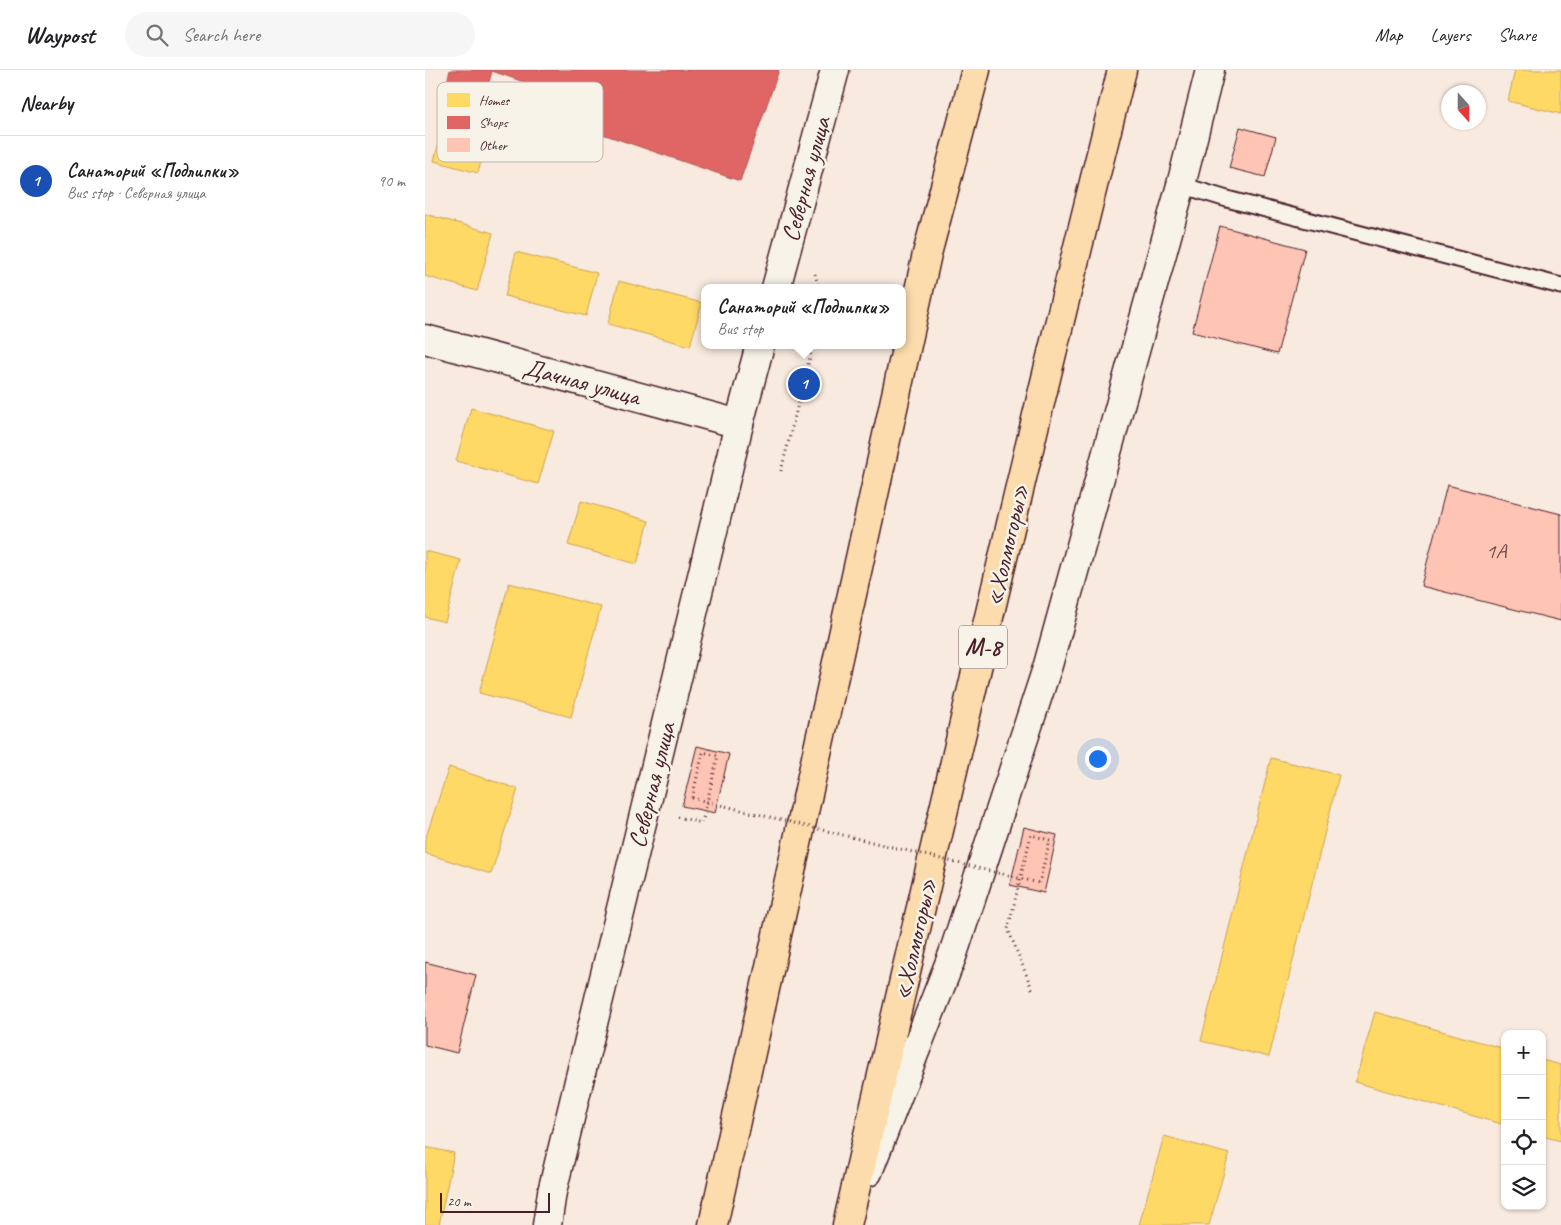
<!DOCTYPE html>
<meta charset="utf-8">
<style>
:root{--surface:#fff;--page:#f6f6f6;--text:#202124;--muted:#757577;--line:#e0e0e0;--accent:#d1495b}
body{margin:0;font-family:Caveat,sans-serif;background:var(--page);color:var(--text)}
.controls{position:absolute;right:15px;bottom:15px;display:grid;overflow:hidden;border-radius:10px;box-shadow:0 1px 4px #0004}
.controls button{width:45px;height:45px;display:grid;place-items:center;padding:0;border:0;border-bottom:1px solid var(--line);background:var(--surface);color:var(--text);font:25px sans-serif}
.compass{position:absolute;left:1016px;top:15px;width:45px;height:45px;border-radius:50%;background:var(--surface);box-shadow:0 1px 4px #0004;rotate:159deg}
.scale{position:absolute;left:15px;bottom:12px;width:110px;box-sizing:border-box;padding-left:5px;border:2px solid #4a1f2b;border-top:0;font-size:14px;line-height:18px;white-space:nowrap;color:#4a1f2b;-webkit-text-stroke:4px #f7f3e8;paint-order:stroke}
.you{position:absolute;left:672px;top:688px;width:18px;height:18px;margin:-12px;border:4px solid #fff;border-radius:50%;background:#1a73e8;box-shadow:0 0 0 8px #1a73e833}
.badge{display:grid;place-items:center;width:32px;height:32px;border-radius:50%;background:var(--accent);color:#fff;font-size:16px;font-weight:700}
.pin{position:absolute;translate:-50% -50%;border:2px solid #fff;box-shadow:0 1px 5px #0006}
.popup{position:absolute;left:276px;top:214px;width:205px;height:65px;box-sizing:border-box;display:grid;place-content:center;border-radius:10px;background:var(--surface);filter:drop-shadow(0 1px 4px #0005);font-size:16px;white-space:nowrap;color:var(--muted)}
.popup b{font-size:19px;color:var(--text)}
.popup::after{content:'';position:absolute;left:50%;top:100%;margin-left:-10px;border:10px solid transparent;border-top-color:var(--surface)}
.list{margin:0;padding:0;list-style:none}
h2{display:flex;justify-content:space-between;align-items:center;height:65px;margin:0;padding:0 20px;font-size:21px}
h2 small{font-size:16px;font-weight:400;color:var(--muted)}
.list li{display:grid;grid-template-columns:32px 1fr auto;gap:15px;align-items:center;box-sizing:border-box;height:90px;padding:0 20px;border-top:1px solid var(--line)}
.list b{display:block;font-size:19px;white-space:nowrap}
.list p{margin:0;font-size:16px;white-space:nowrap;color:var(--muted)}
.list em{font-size:16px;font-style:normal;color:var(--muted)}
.icon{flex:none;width:28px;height:28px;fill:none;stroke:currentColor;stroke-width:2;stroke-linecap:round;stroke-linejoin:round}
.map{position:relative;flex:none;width:1136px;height:1155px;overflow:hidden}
header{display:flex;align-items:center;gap:30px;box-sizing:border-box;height:70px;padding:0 25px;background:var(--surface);border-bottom:1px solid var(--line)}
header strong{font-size:24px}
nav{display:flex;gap:28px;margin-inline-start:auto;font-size:18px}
.search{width:350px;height:45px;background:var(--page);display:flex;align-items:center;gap:12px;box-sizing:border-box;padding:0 18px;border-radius:28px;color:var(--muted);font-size:19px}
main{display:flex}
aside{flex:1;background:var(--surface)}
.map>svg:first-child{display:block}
.homes{fill:#ffd966;stroke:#c9a154}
.shops{fill:#e06666;stroke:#b35154}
.building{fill:#fec4b4;stroke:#4a1f2b}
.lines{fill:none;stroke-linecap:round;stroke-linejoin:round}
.service-casing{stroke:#4a1f2b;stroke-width:19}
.minor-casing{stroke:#4a1f2b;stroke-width:31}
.tertiary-casing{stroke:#4a1f2b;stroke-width:31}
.trunk-casing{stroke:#4a1f2b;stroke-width:31}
.path{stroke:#4a1f2b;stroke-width:3;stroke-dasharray:1 4;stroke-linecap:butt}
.service{stroke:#f7f3e8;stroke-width:15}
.minor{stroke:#f7f3e8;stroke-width:28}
.tertiary{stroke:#f7f3e8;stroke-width:28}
.trunk{stroke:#fcdcac;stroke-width:28}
.path-bridge{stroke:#4a1f2b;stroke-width:3;stroke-dasharray:1 4;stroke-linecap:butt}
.labels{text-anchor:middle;stroke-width:5;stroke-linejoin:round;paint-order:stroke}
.number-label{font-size:22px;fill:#77484d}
.shield{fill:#f7f3e8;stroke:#7e5f64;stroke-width:1}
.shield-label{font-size:24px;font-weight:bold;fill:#4a1f2b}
.street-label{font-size:25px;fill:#4a1f2b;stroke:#f7f3e8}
.key{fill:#f7f3e8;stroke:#c3b3af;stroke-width:1}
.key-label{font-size:14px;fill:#4a1f2b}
</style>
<header>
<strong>Waypost</strong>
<div class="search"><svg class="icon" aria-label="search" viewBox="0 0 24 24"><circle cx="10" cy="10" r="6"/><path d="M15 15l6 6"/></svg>Search here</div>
<nav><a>Map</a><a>Layers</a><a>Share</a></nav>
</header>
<main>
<aside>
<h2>Nearby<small></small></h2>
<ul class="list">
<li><span class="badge" style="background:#1a4fb4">1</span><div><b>Санаторий «Подлипки»</b><p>Bus stop · Северная улица</p></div><em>90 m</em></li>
</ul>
</aside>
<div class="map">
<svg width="1136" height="1155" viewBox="0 0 1136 1155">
<rect width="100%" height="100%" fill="#f8eade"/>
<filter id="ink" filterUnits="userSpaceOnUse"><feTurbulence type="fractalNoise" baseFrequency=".02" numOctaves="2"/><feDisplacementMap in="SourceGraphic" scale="10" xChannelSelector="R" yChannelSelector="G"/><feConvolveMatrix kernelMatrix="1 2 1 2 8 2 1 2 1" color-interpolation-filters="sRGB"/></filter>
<g filter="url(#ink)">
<g class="homes">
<polygon points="1090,0 1136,0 1136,44 1083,31"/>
<polygon points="19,54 63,66 53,103 9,91"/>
<polygon points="0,144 68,163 52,221 0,206"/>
<polygon points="91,182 172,203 161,246 80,226"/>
<polygon points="194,211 277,233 265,276 183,254"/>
<polygon points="46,338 129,361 113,414 31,391"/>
<polygon points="156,431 224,451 212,494 143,475"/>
<polygon points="0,481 36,490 20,552 0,547"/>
<polygon points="84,513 176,537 146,647 54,623"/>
<polygon points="846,688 914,705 844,987 776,971"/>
<polygon points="24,697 93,719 66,804 0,783 0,770"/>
<polygon points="950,942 1080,979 1080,1055 930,1012"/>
<polygon points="1117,990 1136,995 1136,1071 1117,1066"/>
<polygon points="739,1066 804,1084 784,1155 714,1155"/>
<polygon points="0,1077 29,1083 14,1155 0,1155"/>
</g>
<polygon class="shops" points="25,0 354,0 315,111 160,58 168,36 67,1 57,39 18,28"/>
<g class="building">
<polygon points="815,57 851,67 840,107 804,98"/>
<polygon points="795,156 880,179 852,284 767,262"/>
<polygon points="1022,415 1136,444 1136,551 996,516"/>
<polygon points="272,676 304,684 290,743 257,736"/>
<polygon points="599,757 632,765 619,823 585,815"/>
<polygon points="0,892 51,905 32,983 0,975"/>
</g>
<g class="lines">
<g class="service-casing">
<polyline id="service" points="756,115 802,129 1136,216"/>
</g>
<g class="minor-casing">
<g id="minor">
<polyline points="351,218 410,0"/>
<polyline points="0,269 314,354"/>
<polyline points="122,1155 127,1122 314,354 335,275"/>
</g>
</g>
<g class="tertiary-casing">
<polyline id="tertiary" points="443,1102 528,884 623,595 756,115 785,0"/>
</g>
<g class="trunk-casing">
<g id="trunk">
<polyline points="288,1155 502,184 551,0"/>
<path d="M422,1155C512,770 600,384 697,0"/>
</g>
</g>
<g class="path">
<polyline points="390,204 394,218"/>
<polyline points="356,401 388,275"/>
<polyline points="253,747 277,753 293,686 278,682 267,728"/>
<polyline points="607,919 583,859 606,765 625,770 614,813"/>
</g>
<use href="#service" class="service"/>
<use href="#minor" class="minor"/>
<use href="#tertiary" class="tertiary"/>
<use href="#trunk" class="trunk"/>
<polyline class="path-bridge" points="267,728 614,813"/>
</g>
</g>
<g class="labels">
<g class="number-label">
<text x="1071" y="488">1А</text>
</g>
<rect class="shield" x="534" y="555.5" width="48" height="43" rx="4"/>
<g class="shield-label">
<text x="558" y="585">М-8</text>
</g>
<g class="street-label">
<text transform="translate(380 109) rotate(-75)" y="9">Северная улица</text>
<text transform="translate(157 311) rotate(15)" y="9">Дачная улица</text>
<text transform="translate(581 475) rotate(-77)" y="9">«Холмогоры»</text>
<text transform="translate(226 715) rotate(-76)" y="9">Северная улица</text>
<text transform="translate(489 869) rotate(-77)" y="9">«Холмогоры»</text>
</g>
</g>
<rect x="12" y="12" width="166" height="80" rx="8" class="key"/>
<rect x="22" y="23" width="23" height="14" fill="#ffd966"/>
<rect x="22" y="46" width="23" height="13" fill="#e06666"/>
<rect x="22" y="68" width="23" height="14" fill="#fec4b4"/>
<g class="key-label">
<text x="54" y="35">Homes</text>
<text x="54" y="57">Shops</text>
<text x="54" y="80">Other</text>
</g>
</svg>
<div class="controls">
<button>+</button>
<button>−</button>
<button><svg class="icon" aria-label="locate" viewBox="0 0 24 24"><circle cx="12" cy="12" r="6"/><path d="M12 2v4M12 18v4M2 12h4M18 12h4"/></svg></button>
<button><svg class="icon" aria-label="layers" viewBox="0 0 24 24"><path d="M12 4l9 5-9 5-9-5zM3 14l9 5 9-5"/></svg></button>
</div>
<svg class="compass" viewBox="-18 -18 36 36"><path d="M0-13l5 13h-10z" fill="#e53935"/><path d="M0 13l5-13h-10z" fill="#757577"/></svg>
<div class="scale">20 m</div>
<div class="you"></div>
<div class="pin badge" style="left:379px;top:314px;background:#1a4fb4">1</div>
<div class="popup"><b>Санаторий «Подлипки»</b>Bus stop</div>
</div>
</main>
